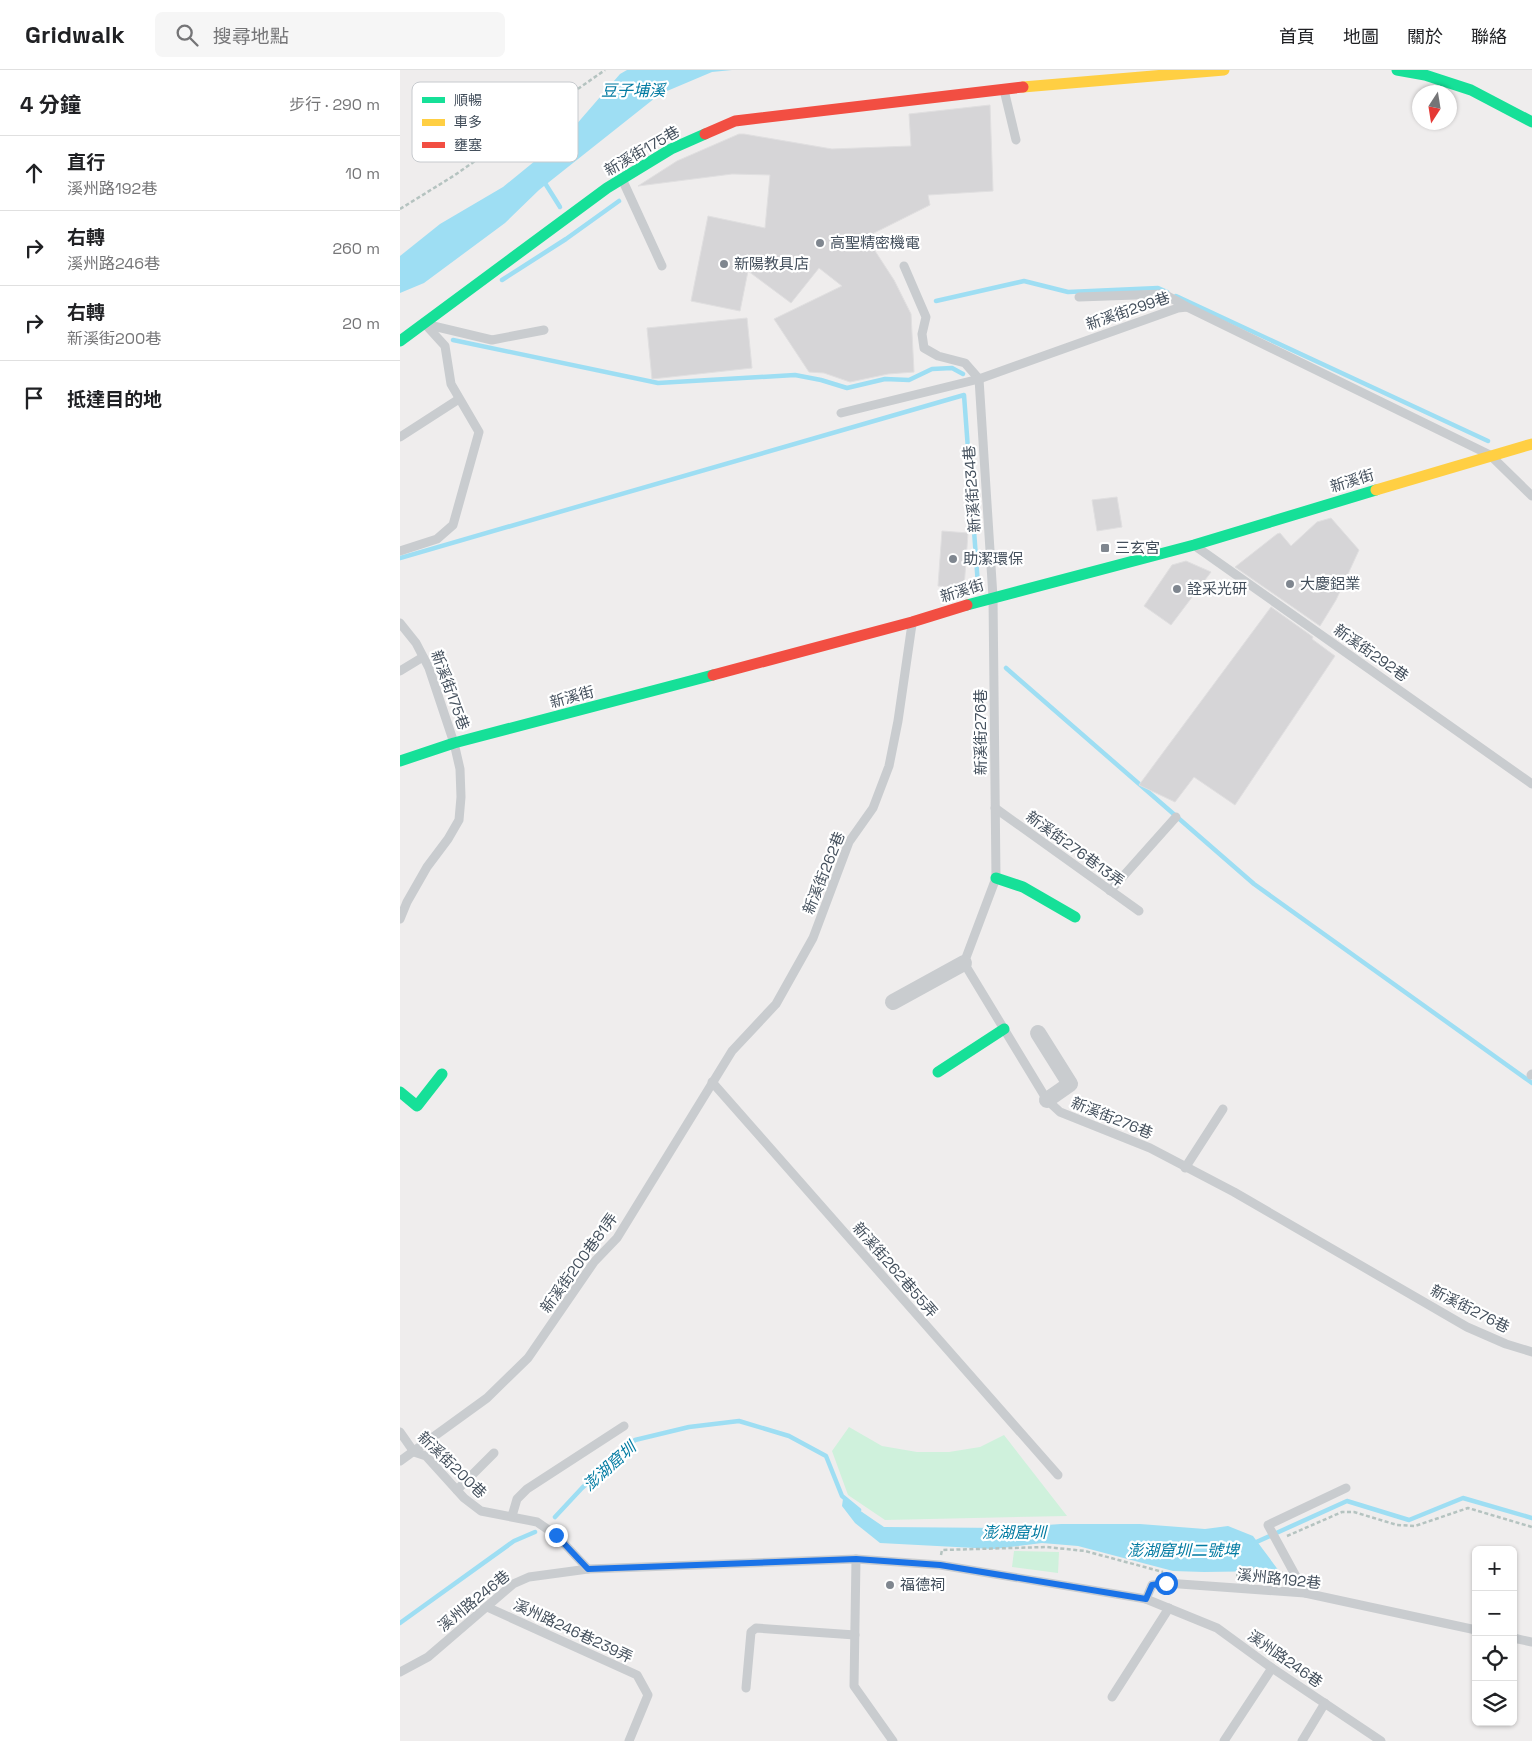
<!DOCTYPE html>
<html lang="zh-TW">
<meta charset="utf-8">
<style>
:root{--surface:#fff;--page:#f6f6f6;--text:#202124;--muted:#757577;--line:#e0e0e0}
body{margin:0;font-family:"Space Grotesk","Noto Sans TC",sans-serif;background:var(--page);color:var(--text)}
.controls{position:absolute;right:15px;bottom:15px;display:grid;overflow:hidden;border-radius:8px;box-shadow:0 1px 4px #0004}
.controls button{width:45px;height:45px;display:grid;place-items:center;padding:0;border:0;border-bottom:1px solid var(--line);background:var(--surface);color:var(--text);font:25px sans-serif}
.compass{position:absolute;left:1012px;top:15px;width:45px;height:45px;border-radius:50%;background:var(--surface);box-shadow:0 1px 4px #0004;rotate:192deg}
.stop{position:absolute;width:15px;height:15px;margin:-11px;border:4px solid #1a73e8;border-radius:50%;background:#fff}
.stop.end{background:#1a73e8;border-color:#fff;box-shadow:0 1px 5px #0008}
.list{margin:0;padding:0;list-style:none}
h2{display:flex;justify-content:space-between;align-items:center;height:65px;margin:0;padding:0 20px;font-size:21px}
h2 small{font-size:16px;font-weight:400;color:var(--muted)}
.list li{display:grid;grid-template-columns:32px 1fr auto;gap:15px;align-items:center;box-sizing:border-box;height:75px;padding:0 20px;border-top:1px solid var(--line)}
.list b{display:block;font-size:19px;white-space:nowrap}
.list p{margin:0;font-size:16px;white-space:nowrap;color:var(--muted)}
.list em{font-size:16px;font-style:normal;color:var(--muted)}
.icon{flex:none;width:28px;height:28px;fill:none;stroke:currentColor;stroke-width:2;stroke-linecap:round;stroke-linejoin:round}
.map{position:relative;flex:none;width:1132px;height:1671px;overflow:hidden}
header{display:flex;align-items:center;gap:30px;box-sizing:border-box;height:70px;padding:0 25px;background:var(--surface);border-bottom:1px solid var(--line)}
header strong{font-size:24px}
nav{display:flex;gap:28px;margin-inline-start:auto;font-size:18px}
.search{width:350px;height:45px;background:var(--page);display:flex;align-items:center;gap:12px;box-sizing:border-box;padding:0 18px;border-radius:8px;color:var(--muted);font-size:19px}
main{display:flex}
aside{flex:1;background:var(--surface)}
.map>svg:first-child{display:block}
.green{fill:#cff1dc}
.water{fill:#9edef3}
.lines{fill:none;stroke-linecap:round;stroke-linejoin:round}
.stream{stroke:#9edef3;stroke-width:4.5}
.building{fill:#d6d5d7;stroke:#e0dfe0}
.path{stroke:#b5c3c0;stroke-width:2.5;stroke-dasharray:4 2.5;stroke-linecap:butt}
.lane{stroke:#c9cccf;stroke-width:9}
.street{stroke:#c9cccf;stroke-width:16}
.fast{stroke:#16e098;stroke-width:11}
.slow{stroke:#ffcf43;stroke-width:11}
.jam{stroke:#f24e42;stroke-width:11}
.route{stroke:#1a73e8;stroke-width:6}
.poi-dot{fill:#7f868f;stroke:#fff;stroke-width:2}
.labels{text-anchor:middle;stroke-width:4.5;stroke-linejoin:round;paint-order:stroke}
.street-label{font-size:15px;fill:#434f5c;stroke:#fff}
.poi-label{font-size:15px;fill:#434f5c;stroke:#fff;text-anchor:start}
.water-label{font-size:16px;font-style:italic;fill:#027ba2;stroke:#fff}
.key{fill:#fff;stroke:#c7cace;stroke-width:1}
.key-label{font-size:14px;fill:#434f5c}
</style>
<header>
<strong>Gridwalk</strong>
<div class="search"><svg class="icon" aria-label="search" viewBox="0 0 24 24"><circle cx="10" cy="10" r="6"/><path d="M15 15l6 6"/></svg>搜尋地點</div>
<nav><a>首頁</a><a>地圖</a><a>關於</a><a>聯絡</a></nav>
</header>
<main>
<aside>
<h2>4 分鐘<small>步行 · 290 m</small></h2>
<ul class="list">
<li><svg class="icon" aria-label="ahead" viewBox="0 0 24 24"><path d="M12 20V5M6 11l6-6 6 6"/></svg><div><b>直行</b><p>溪州路192巷</p></div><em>10 m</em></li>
<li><svg class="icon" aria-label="right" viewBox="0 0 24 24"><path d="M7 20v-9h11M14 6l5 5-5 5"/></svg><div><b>右轉</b><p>溪州路246巷</p></div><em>260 m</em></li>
<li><svg class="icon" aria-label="right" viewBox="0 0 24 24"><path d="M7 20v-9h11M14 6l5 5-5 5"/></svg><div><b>右轉</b><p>新溪街200巷</p></div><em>20 m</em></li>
<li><svg class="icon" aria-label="arrive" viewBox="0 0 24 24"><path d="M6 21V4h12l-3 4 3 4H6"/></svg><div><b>抵達目的地</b></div></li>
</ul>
</aside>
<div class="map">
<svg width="1132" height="1671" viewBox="0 0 1132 1671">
<rect width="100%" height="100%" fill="#efeded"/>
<g class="green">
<polygon points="449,1357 482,1376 517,1382 549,1382 580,1377 604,1365 667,1446 485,1450 448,1425 432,1381"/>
<polygon points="614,1481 659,1482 658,1503 612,1497"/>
</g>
<g class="water">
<polygon points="227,0 332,0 312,2 260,24 139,120 105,153 24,213 0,223 0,186 40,154 103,117 168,64 220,4"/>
<polygon points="443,1429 484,1457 604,1458 661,1454 740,1454 805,1459 828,1456 853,1466 879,1501 804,1502 773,1501 678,1476 642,1473 594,1479 480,1473 455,1453 442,1436"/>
</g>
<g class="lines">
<g class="stream">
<polyline points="143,110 160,137"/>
<polyline points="102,210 166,169 219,131"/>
<polyline points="776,226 1088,371"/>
<polyline points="536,231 624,211 668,222 758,218 767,222"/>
<polyline points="53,270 258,313 395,305 421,310 447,318 485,309 509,310 532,299 552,298 563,304"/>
<polyline points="0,488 564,325 578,515"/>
<polyline points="606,598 854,814 1132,1013"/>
<polyline points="155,1447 182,1418 235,1370 289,1357 339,1351 389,1366 426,1386 442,1426 459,1440"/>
<polyline points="852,1474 947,1431 1009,1450 1063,1428 1132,1448"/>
<polyline points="0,1553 114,1471 135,1462"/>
</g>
</g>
<g class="building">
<polygon points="590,35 593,121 528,125 530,135 466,167 494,210 511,244 514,302 488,304 450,312 424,303 409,302 374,249 442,216 419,198 391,233 348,201 340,241 291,231 308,146 365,158 370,105 332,104 238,116 277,91 339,64 344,64 432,79 511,76 509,44"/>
<polygon points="347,248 352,298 252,309 247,258"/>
<polygon points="717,427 722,457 697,461 692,430"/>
<polygon points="931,448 959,480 936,530 920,556 835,497 877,464 880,463 891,476 917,452"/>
<polygon points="542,461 568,463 564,518 538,516"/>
<polygon points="786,491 811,502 771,555 744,536 772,495"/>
<polygon points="871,537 913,567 912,569 935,586 835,735 794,707 775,732 739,715"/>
</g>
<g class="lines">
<g class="path">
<polyline points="0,139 55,105 205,0"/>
<polyline points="887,1466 942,1442 954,1442 997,1455 1015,1456 1068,1438 1132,1457"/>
<polyline points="541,1485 542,1480 647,1477 685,1481 763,1502"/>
<polyline points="836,1505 883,1503"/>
</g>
<g class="lane">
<polyline points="604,20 616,70"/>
<polyline points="222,109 262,196"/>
<polyline points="504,196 526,247 522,264 524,278 538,286 565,293 579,309 593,527 596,808 564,893 647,1030 660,1042 750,1078 834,1122 1067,1257 1106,1274 1132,1282"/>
<polyline points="679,227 764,224 787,237"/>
<polyline points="29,255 92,270 144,260"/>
<polyline points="441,343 579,309 778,238 787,237 1090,385 1132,426"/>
<polyline points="0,367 59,329"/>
<polyline points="798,478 1132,714"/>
<polyline points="0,481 37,469 53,455 79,362 51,314 45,276 25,254"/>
<polyline points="0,553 16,573 29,598 54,673 60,699 61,727 59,750 48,769 27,797 7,832 0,849"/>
<polyline points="0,601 23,587"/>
<polyline points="595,738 739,841"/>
<polyline points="710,821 776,747"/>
<polyline points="1131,1005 1132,1004"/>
<polyline points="312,1012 658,1405"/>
<polyline points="785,1098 823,1039"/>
<polyline points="0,1362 14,1382 26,1386 64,1428 81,1441 137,1452 156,1465 188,1499"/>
<polyline points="0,1391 87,1328 128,1288 194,1192 217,1168 332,981 376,934 413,868 449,772 473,738 489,696 498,651 512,554"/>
<polyline points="57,1420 94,1383"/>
<polyline points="112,1446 117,1429 127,1419 224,1356"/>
<polyline points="456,1489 454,1616 493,1671"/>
<polyline points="905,1523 868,1455 946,1418"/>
<polyline points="746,1529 752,1515 766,1513 905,1523 1076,1560"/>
<polyline points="87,1537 237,1605 248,1625 229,1671"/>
<polyline points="1113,1568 1132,1572"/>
<polyline points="0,1602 28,1587 113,1514 129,1507 188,1499 456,1489 540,1495 746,1529 817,1558 872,1598 981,1671"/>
<polyline points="346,1618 351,1562 356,1558 455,1565"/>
<polyline points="712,1627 769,1538"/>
<polyline points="824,1671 872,1598"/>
<polyline points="902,1671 925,1633"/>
</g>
<g class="street">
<polyline points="493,932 564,893"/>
<polyline points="638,963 670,1014 647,1030"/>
</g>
<g class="fast">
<polyline points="997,0 1025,5 1071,20 1132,52"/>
<polyline points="0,271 207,118 271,79 305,64"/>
<polyline points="567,535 794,475 976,420"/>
<polyline points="0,691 54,673 313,605"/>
<polyline points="596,808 623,817 675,847"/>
<polyline points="538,1002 604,959"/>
<polyline points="0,1022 17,1036 42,1004"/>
</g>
<g class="slow">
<polyline points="623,17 824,0"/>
<polyline points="976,420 1132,374"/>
</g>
<g class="jam">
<polyline points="305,64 335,51 623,17"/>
<polyline points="313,605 512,552 567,535"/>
</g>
</g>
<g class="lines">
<polyline class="route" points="156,1465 188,1499 456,1489 540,1495 746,1529 752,1515 766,1513"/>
</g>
<g class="poi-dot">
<circle cx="420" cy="173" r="5"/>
<circle cx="324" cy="194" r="5"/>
<rect x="700" y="473" width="10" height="10" rx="2.5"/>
<circle cx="553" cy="489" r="5"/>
<circle cx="890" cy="514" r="5"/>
<circle cx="777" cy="519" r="5"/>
<circle cx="490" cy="1515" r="5"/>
</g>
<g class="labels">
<g class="street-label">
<text transform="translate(242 81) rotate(-30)" y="5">新溪街175巷</text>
<text transform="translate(728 241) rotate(-19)" y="5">新溪街299巷</text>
<text transform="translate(952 411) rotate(-17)" y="5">新溪街</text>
<text transform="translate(572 419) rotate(-94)" y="5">新溪街234巷</text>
<text transform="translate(562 521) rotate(-17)" y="5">新溪街</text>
<text transform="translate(971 583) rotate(35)" y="5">新溪街292巷</text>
<text transform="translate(50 620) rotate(70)" y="5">新溪街175巷</text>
<text transform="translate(172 627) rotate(-15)" y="5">新溪街</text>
<text transform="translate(581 662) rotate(-90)" y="5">新溪街276巷</text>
<text transform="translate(675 779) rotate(36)" y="5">新溪街276巷13弄</text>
<text transform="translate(424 803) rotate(-68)" y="5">新溪街262巷</text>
<text transform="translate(712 1048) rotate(22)" y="5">新溪街276巷</text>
<text transform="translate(179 1193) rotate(-54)" y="5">新溪街200巷81弄</text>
<text transform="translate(495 1200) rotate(49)" y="5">新溪街262巷55弄</text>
<text transform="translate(1070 1239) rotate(27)" y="5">新溪街276巷</text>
<text transform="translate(52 1395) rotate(44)" y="5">新溪街200巷</text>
<text transform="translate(879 1509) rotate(6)" y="5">溪州路192巷</text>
<text transform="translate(74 1531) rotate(-39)" y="5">溪州路246巷</text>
<text transform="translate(173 1561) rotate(25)" y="5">溪州路246巷239弄</text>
<text transform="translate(885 1589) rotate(35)" y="5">溪州路246巷</text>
</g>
<g class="poi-label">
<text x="430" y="178">高聖精密機電</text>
<text x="334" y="199">新陽教具店</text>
<text x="715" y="483">三玄宮</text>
<text x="563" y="494">助潔環保</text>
<text x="900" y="519">大慶鋁業</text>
<text x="787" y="524">詮采光研</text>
<text x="500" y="1520">福德祠</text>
</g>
<g class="water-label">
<text x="233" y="26">豆子埔溪</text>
<text transform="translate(209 1396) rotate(-42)" y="6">澎湖窟圳</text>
<text x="614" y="1468">澎湖窟圳</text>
<text x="783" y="1486">澎湖窟圳二號埤</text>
</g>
</g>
<rect x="12" y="12" width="166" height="80" rx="8" class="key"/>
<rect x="22" y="27" width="23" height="6" fill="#16e098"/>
<rect x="22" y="49" width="23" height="7" fill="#ffcf43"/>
<rect x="22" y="72" width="23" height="6" fill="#f24e42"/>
<g class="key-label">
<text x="54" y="35">順暢</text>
<text x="54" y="57">車多</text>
<text x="54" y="80">壅塞</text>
</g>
</svg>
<div class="controls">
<button>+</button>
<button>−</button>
<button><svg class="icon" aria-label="locate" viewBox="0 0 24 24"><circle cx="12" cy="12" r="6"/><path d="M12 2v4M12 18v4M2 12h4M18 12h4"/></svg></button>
<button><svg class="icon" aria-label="layers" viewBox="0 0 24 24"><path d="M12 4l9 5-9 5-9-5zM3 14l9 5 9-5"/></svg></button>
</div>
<svg class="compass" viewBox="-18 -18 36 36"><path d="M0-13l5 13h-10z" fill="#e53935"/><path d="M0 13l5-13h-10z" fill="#757577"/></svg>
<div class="stop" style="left:766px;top:1513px"></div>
<div class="stop end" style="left:156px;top:1465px"></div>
</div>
</main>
